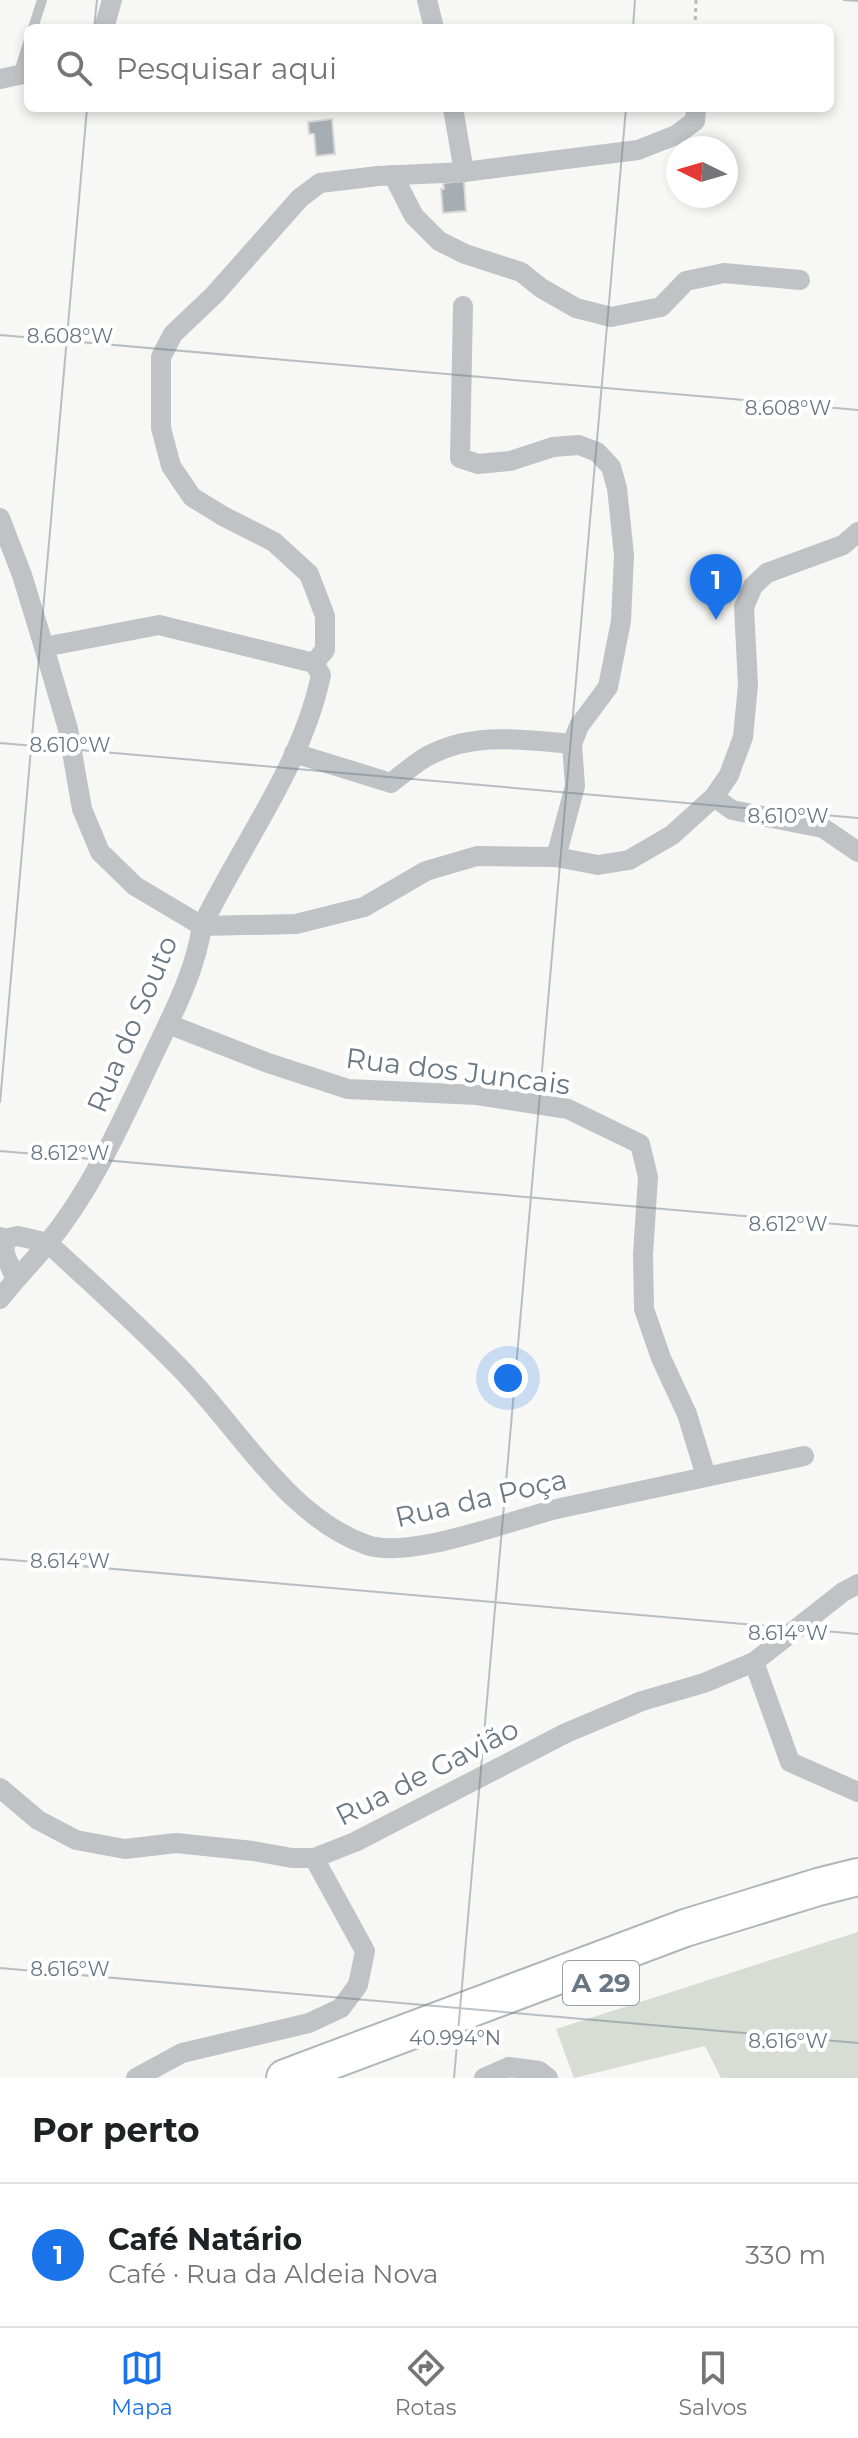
<!DOCTYPE html>
<html lang="pt">
<meta charset="utf-8">
<style>
:root{--surface:#fff;--page:#f2f2f2;--text:#202124;--muted:#757577;--line:#e0e0e0;--accent:#1a73e8}
body{margin:0;font-family:Montserrat,sans-serif;background:var(--page);color:var(--text)}
.compass{position:absolute;left:666px;top:136px;width:72px;height:72px;border-radius:50%;background:var(--surface);box-shadow:0 4px 12px #0003;rotate:275deg}
.you{position:absolute;left:508px;top:1378px;width:28px;height:28px;margin:-20px;border:6px solid #fff;border-radius:50%;background:#1a73e8;box-shadow:0 0 0 12px #1a73e833}
.badge{display:grid;place-items:center;width:52px;height:52px;border-radius:50%;background:var(--accent);color:#fff;font-size:26px;font-weight:700}
.pin{position:absolute;translate:-50% -66px;filter:drop-shadow(0 2px 4px #0008)}
.pin::after{content:'';position:absolute;top:42px;width:28px;height:24px;background:inherit;clip-path:polygon(0 0,100% 0,50% 100%)}
.list{margin:0;padding:0;list-style:none}
h2{display:flex;justify-content:space-between;align-items:center;height:104px;margin:0;padding:0 32px;font-size:34px}
h2 small{font-size:26px;font-weight:400;color:var(--muted)}
.list li{display:grid;grid-template-columns:52px 1fr auto;gap:24px;align-items:center;box-sizing:border-box;height:144px;padding:0 32px;border-top:2px solid var(--line)}
.list b{display:block;font-size:30px;white-space:nowrap}
.list p{margin:0;font-size:26px;white-space:nowrap;color:var(--muted)}
.list em{font-size:26px;font-style:normal;color:var(--muted)}
.icon{flex:none;width:44px;height:44px;fill:none;stroke:currentColor;stroke-width:2;stroke-linecap:round;stroke-linejoin:round}
.map{position:relative;flex:none;width:858px;height:2078px;overflow:hidden}
.search{position:absolute;background:var(--surface);box-shadow:0 4px 12px #0003;left:24px;right:24px;top:24px;height:88px;display:flex;align-items:center;gap:20px;box-sizing:border-box;padding:0 28px;border-radius:12px;color:var(--muted);font-size:30px}
.sheet{height:248px;background:var(--surface)}
nav{display:flex;justify-content:space-around;align-items:center;box-sizing:border-box;height:112px;border-top:2px solid var(--line);background:var(--surface);font-size:22px;color:var(--muted)}
nav a{display:grid;justify-items:center;gap:4px}
nav .on{color:var(--accent)}
.map>svg:first-child{display:block}
.green{fill:#d7dcd4}
.building{fill:#a7aeb3;stroke:#d9d9d7;stroke-width:2}
.lines{fill:none;stroke-linecap:round;stroke-linejoin:round}
.highway-casing{stroke:#b2b6b9;stroke-width:40}
.path{stroke:#b9bcbe;stroke-width:3;stroke-dasharray:4 4;stroke-linecap:butt}
.lane{stroke:#bfc3c6;stroke-width:10}
.street{stroke:#bfc3c6;stroke-width:20}
.highway{stroke:#fff;stroke-width:36}
.ticks{fill:none;stroke:#697783;stroke-width:2;stroke-opacity:0.45}
.labels{text-anchor:middle;stroke-width:8;stroke-linejoin:round;paint-order:stroke}
.shield{fill:#fff;stroke:#96a0a8;stroke-width:2}
.shield-label{font-size:26px;font-weight:bold;fill:#697783}
.street-label{font-size:28px;fill:#697783;stroke:#fff}
.ticks-label{font-size:20px;text-anchor:middle;fill:#697783;stroke:#fff;stroke-width:8;stroke-linejoin:round;paint-order:stroke}
</style>
<div class="map">
<svg width="858" height="2078" viewBox="0 0 858 2078">
<rect width="100%" height="100%" fill="#f7f7f5"/>
<polygon class="green" points="858,1932 858,2078 721,2078 705,2046 574,2078 556,2029"/>
<g class="building">
<polygon points="332,119 335,154 316,156 314,134 309,134 308,122"/>
<polygon points="464,181 466,211 443,213 441,189 444,189 443,183"/>
</g>
<g class="lines">
<g class="highway-casing">
<polyline id="highway" points="285,2078 685,1928 818,1887 858,1877"/>
</g>
<polyline class="path" points="695,28 696,0"/>
<g class="lane">
<polyline points="33,28 42,0"/>
<polyline points="18,75 28,43"/>
</g>
<g class="street">
<polyline points="427,0 434,28"/>
<polyline points="104,28 112,0"/>
<polyline points="0,79 28,73"/>
<polyline points="453,108 464,172"/>
<polyline points="393,175 414,216 439,241 465,254 521,272 541,288 576,308 611,317 661,307 686,281 724,273 800,280"/>
<polyline points="463,306 460,458 478,464 510,461 553,447 579,445 597,452 611,467 617,488 624,555 621,621 608,687 579,726 572,744 575,786 556,857"/>
<polyline points="0,518 22,575 44,647 68,729 82,809 100,852 135,886 202,926"/>
<polyline points="44,647 159,625 314,663"/>
<polyline points="314,663 325,650 325,616 309,574 274,542 223,516 192,497 171,466 161,428 161,357 173,334 214,295 300,198 320,183 378,176 464,172 638,150 676,135 695,121 696,108"/>
<path d="M294,753L391,783C401,775 411,767 421,760C466,731 521,739 572,744"/>
<polyline points="714,797 732,810 823,828 858,852"/>
<polyline points="202,926 296,924 364,907 426,871 477,856 556,857 598,865 629,860 672,835 714,797 729,775 743,737 748,685 744,607 753,586 767,573 843,545 858,532"/>
<polyline points="168,1024 268,1063 348,1089 477,1095 568,1109 640,1144 648,1177 643,1255 644,1309 661,1358 687,1414 706,1476"/>
<polyline points="0,1237 4,1239 18,1236 48,1243"/>
<polyline points="4,1239 5,1254 15,1278"/>
<path d="M48,1243C91,1283 135,1322 176,1364C236,1423 285,1516 367,1545C412,1560 513,1519 561,1508C642,1490 723,1473 804,1456"/>
<path d="M0,1299C15,1279 33,1262 48,1243C92,1189 120,1125 150,1062C170,1019 195,974 202,926C242,843 302,766 321,675L314,663"/>
<polyline points="754,1662 790,1762 858,1792"/>
<polyline points="0,1788 38,1820 76,1840 125,1849 176,1843 253,1851 292,1858 314,1858 355,1842 566,1733 642,1701 704,1683 754,1662 843,1592 858,1584"/>
<polyline points="136,2078 182,2053 309,2023 341,2008 358,1985 365,1951 314,1858"/>
<polyline points="484,2078 509,2067 539,2071 548,2078"/>
</g>
<use href="#highway" class="highway"/>
</g>
<path class="ticks" d="M843,0L858,1M94,28L97,0M633,28L635,0M0,335L858,410M0,743L858,818M0,1103L87,108M0,1151L858,1226M0,1559L858,1634M0,1968L858,2043M454,2078L626,108"/>
<g class="labels">
<rect class="shield" x="563" y="1961" width="76" height="44" rx="6"/>
<g class="shield-label">
<text x="601" y="1992">A 29</text>
</g>
<g class="street-label">
<text transform="translate(132 1024) rotate(-67)" y="10">Rua do Souto</text>
<text transform="translate(458 1071) rotate(7)" y="10">Rua dos Juncais</text>
<text transform="translate(481 1498) rotate(-13)" y="10">Rua da Poça</text>
<text transform="translate(427 1772) rotate(-27)" y="10">Rua de Gavião</text>
</g>
</g>
<g class="ticks-label">
<text x="70" y="343">8.608°W</text>
<text x="788" y="415">8.608°W</text>
<text x="70" y="752">8.610°W</text>
<text x="788" y="823">8.610°W</text>
<text x="70" y="1160">8.612°W</text>
<text x="788" y="1231">8.612°W</text>
<text x="70" y="1568">8.614°W</text>
<text x="788" y="1640">8.614°W</text>
<text x="70" y="1976">8.616°W</text>
<text x="455" y="2045">40.994°N</text>
<text x="788" y="2048">8.616°W</text>
</g>
</svg>
<svg class="compass" viewBox="-18 -18 36 36"><path d="M0-13l5 13h-10z" fill="#e53935"/><path d="M0 13l5-13h-10z" fill="#757577"/></svg>
<div class="you"></div>
<div class="pin badge" style="left:716px;top:620px">1</div>
<div class="search"><svg class="icon" aria-label="search" viewBox="0 0 24 24"><circle cx="10" cy="10" r="6"/><path d="M15 15l6 6"/></svg>Pesquisar aqui</div>
</div>
<section class="sheet">
<h2>Por perto<small></small></h2>
<ul class="list">
<li><span class="badge">1</span><div><b>Café Natário</b><p>Café · Rua da Aldeia Nova</p></div><em>330 m</em></li>
</ul>
</section>
<nav>
<a class="on"><svg class="icon" aria-label="map" viewBox="0 0 24 24"><path d="M3 6l6-2 6 2 6-2v14l-6 2-6-2-6 2zM9 4v14M15 6v14"/></svg>Mapa</a>
<a><svg class="icon" aria-label="directions" viewBox="0 0 24 24"><path d="M12 3l9 9-9 9-9-9zM9 14v-3h6M13 9l2 2-2 2"/></svg>Rotas</a>
<a><svg class="icon" aria-label="saved" viewBox="0 0 24 24"><path d="M7 4h10v16l-5-4-5 4z"/></svg>Salvos</a>
</nav>
